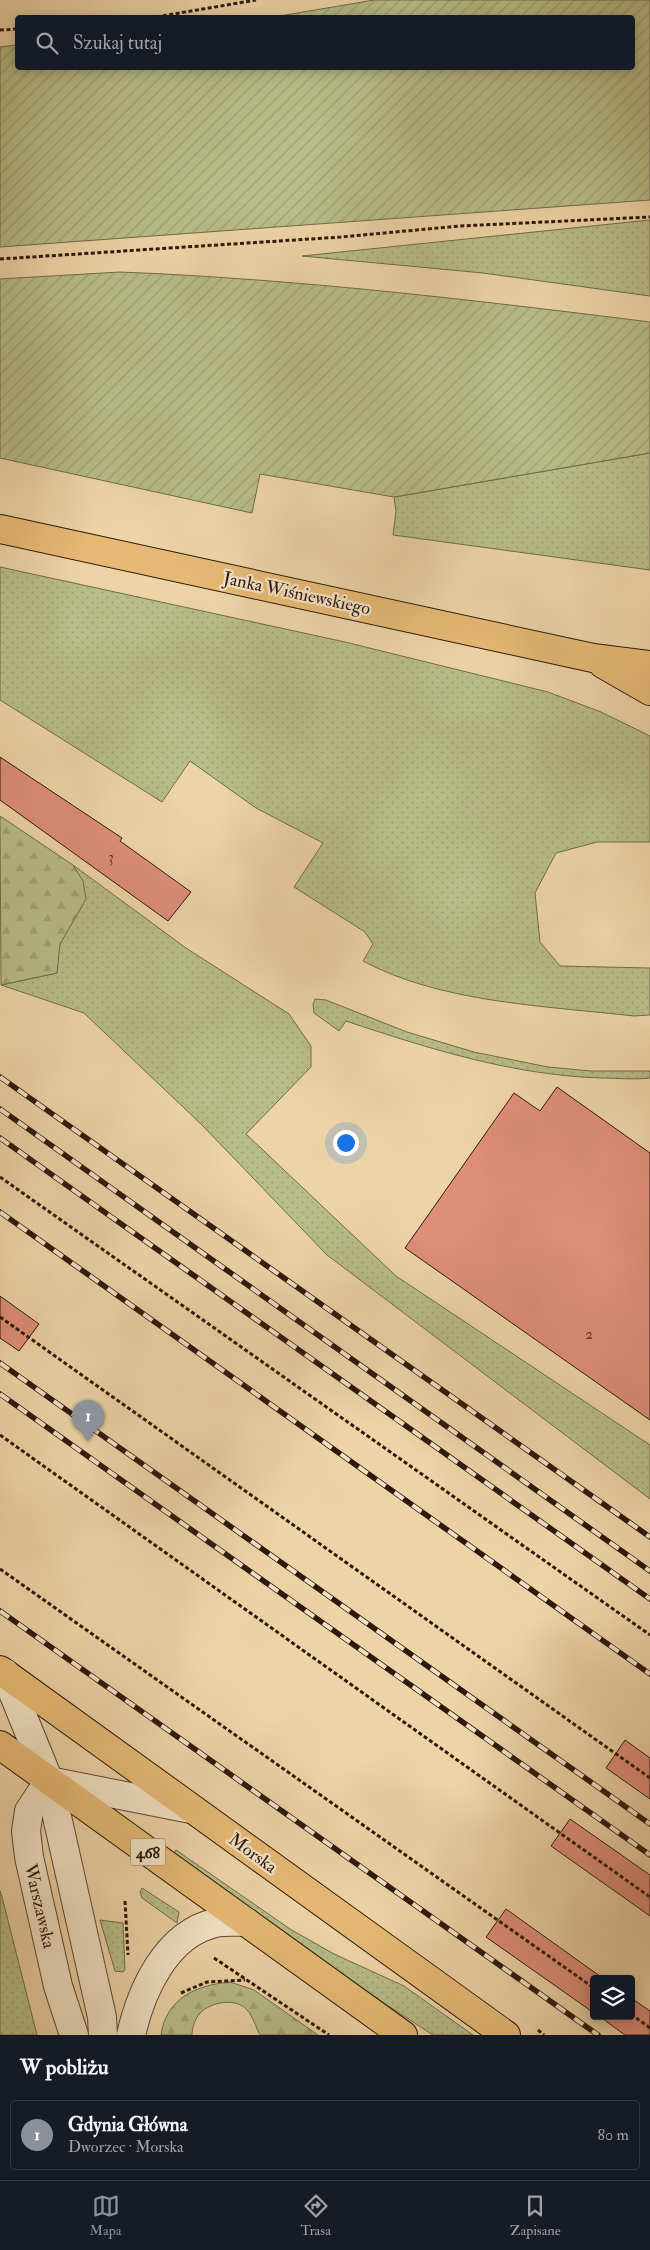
<!DOCTYPE html>
<html lang="pl">
<meta charset="utf-8">
<style>
:root{--surface:#171b24;--page:#20242c;--text:#f1f3f6;--muted:#9ea1a6;--line:#363941;--accent:#8c9099}
body{margin:0;font-family:"IM FELL Double Pica",serif;background:var(--page);color:var(--text)}
.controls{position:absolute;right:15px;bottom:15px;display:grid;overflow:hidden;border-radius:5px;box-shadow:0 2px 12px #0003}
.controls button{width:45px;height:45px;display:grid;place-items:center;padding:0;border:0;border-bottom:1px solid var(--line);background:var(--surface);color:var(--text);font:25px sans-serif}
.you{position:absolute;left:345px;top:1142px;width:18px;height:18px;margin:-12px;border:4px solid #fff;border-radius:50%;background:#1a73e8;box-shadow:0 0 0 8px #1a73e833}
.badge{display:grid;place-items:center;width:32px;height:32px;border-radius:50%;background:var(--accent);color:#fff;font-size:16px;font-weight:700}
.pin{position:absolute;translate:-50% -41px;filter:drop-shadow(0 1px 2px #0008)}
.pin::after{content:'';position:absolute;top:26px;width:18px;height:15px;background:inherit;clip-path:polygon(0 0,100% 0,50% 100%)}
.list{margin:0;padding:0;list-style:none}
h2{display:flex;justify-content:space-between;align-items:center;height:65px;margin:0;padding:0 20px;font-size:21px}
h2 small{font-size:16px;font-weight:400;color:var(--muted)}
.list li{display:grid;grid-template-columns:32px 1fr auto;gap:15px;align-items:center;box-sizing:border-box;height:70px;margin:0 10px 10px;padding:0 10px;border:1px solid var(--line);border-radius:5px}
.list b{display:block;font-size:19px;white-space:nowrap}
.list p{margin:0;font-size:16px;white-space:nowrap;color:var(--muted)}
.list em{font-size:16px;font-style:normal;color:var(--muted)}
.icon{flex:none;width:28px;height:28px;fill:none;stroke:currentColor;stroke-width:2;stroke-linecap:round;stroke-linejoin:round}
.map{position:relative;flex:none;width:650px;height:2035px;overflow:hidden}
.search{position:absolute;background:var(--surface);box-shadow:0 2px 12px #0003;left:15px;right:15px;top:15px;height:55px;display:flex;align-items:center;gap:12px;box-sizing:border-box;padding:0 18px;border-radius:5px;color:var(--muted);font-size:19px}
.sheet{height:145px;background:var(--surface)}
nav{display:flex;justify-content:space-around;align-items:center;box-sizing:border-box;height:70px;border-top:1px solid var(--line);background:var(--surface);font-size:14px;color:var(--muted)}
nav a{display:grid;justify-items:center;gap:2px}
nav .on{color:var(--accent)}
.map>svg:first-child{display:block}
.grass{fill:url(#grass-dots);stroke:#726a4a}
.forest{fill:url(#forest-firs);stroke:#726a4a}
.garden{fill:url(#garden-furrows);stroke:#726a4a}
.building{fill:#df8e7a;stroke:#2d180d}
.lines{fill:none;stroke-linecap:round;stroke-linejoin:round}
.minor-casing{stroke:#5d4734;stroke-width:30}
.major-casing{stroke:#2d180d;stroke-width:30}
.path{stroke:#2d180d;stroke-width:3;stroke-dasharray:4 2.5;stroke-linecap:butt}
.minor{stroke:#f3e3c6;stroke-width:28}
.major{stroke:#e6ba74;stroke-width:28}
.rail-casing{stroke:#2d180d;stroke-width:5.5}
.rail{stroke:#f3e3c6;stroke-width:4;stroke-dasharray:11;stroke-linecap:butt}
.labels{text-anchor:middle;stroke-width:4.5;stroke-linejoin:round;paint-order:stroke}
.number-label{font-size:15px;fill:#5a3628}
.shield{fill:#f3e3c6;stroke:#685544;stroke-width:1}
.shield-label{font-size:16px;font-weight:bold;fill:#2d180d}
.street-label{font-size:18px;fill:#2d180d;stroke:#f3e3c6}
</style>
<div class="map">
<svg width="650" height="2035" viewBox="0 0 650 2035">
<defs>
<pattern id="grass-dots" width="8" height="8" patternUnits="userSpaceOnUse" patternTransform="scale(1.25)"><rect width="8" height="8" fill="#b7bd88"/><path d="M2 2h.1M6 6h.1" fill="none" stroke="#9ea274" stroke-width="1.8" stroke-linecap="round"/></pattern>
<pattern id="forest-firs" width="22" height="20" patternUnits="userSpaceOnUse" patternTransform="scale(1.25)"><rect width="22" height="20" fill="#b7bd88"/><path d="M5 1l3.5 6h-7zM16 11l3.5 6h-7z" fill="#9ea274"/></pattern>
<pattern id="garden-furrows" width="10" height="10" patternUnits="userSpaceOnUse" patternTransform="scale(1.25)"><rect width="10" height="10" fill="#b7bd88"/><path d="M-1 1l2-2M0 10L10 0M9 11l2-2" fill="none" stroke="#9ea274"/></pattern>
</defs>
<rect width="100%" height="100%" fill="#edd4a7"/>
<filter id="stains"><feTurbulence type="fractalNoise" baseFrequency=".004" numOctaves="4"/><feColorMatrix values="0 0 0 0 .2 0 0 0 0 .09 0 0 0 0 .02 0 0 0 .5 -.17"/></filter>
<radialGradient id="worn" r=".72"><stop offset=".6" stop-color="#630" stop-opacity="0"/><stop offset="1" stop-color="#630" stop-opacity=".3"/></radialGradient>
<g class="grass">
<polygon points="650,220 650,296 483,273 302,256"/>
<polygon points="650,453 650,570 393,535 396,511 394,497"/>
<path d="M0,567L345,642L548,692L601,712L650,736V842H597L556,853L535,893L540,942L560,966L650,968V1015L634,1016C547,1006 441,1003 363,961L373,944L365,932L294,887L323,843L256,808L190,761L162,802L0,700Z"/>
<path d="M73,865L186,948L289,1014L311,1046V1067L246,1134L396,1276L650,1445V1499L327,1255L202,1125L84,1013L1,985L57,973C57,964 57,951 61,942C77,906 98,905 73,865Z"/>
<path d="M315,999L326,1000L407,1032L474,1052L548,1067L591,1071H650V1078C634,1080 617,1078 601,1078C512,1075 430,1049 346,1021L339,1031L314,1013L313,1004Z"/>
<polygon points="176,1850 290,1929 334,1954 404,1986 473,2035 433,2035 333,1970 173,1854"/>
<polygon points="142,1888 179,1912 177,1923 142,1898 140,1892"/>
<polygon points="0,1891 2,1897 37,2035 0,2035"/>
<polygon points="100,1920 123,1923 125,1970 123,1972 115,1971"/>
</g>
<g class="forest">
<polygon points="0,816 73,865 83,881 86,899 60,944 57,973 1,985"/>
<path d="M230,1982L254,1990L318,2035H260C256,2028 253,2016 247,2010C236,1997 211,2002 200,2013C195,2019 192,2028 192,2035H161C166,1998 197,1985 230,1982Z"/>
</g>
<g class="garden">
<polygon points="374,0 650,0 650,200 0,247 0,47 17,45 18,68 632,68 632,18 274,17"/>
<path d="M120,272C297,279 474,300 650,322V453L394,497L260,474L252,513L0,458V279Z"/>
</g>
<g class="building">
<polygon points="0,757 122,838 120,841 191,892 168,921 0,800"/>
<polygon points="557,1087 650,1153 650,1420 405,1248 514,1093 540,1111"/>
<polygon points="0,1296 39,1324 19,1351 0,1338"/>
<polygon points="625,1740 650,1758 650,1799 606,1768"/>
<polygon points="570,1819 650,1875 650,1916 551,1846"/>
<polygon points="506,1909 604,1979 594,1979 594,2013 486,1937"/>
<polygon points="631,1998 650,2011 650,2035 625,2035 599,2016 631,2016"/>
</g>
<g class="lines">
<g class="minor-casing">
<g id="minor">
<polyline points="5,1673 49,1781 102,2017 103,2035"/>
<polyline points="49,1781 29,1811 26,1831 29,1857 58,1986 74,2035"/>
<polyline points="49,1781 191,1809"/>
<path d="M131,2035C141,1991 166,1934 215,1923C225,1921 236,1922 246,1922"/>
</g>
</g>
<g class="major-casing">
<g id="major">
<polyline points="0,529 593,658 650,665"/>
<polyline points="603,664 650,691"/>
<polyline points="0,1670 506,2035"/>
<polyline points="0,1745 403,2035"/>
</g>
</g>
<g class="path">
<polyline points="150,18 256,0"/>
<polyline points="0,30 18,29"/>
<polyline points="0,259 341,237 460,226 650,217"/>
<polyline points="0,1177 650,1635"/>
<polyline points="0,1317 650,1778"/>
<polyline points="0,1435 650,1897"/>
<polyline points="0,1569 594,1988"/>
<polyline points="125,1901 128,1955"/>
<polyline points="214,1958 329,2035"/>
<polyline points="181,1993 207,1982 245,1980"/>
<polyline points="631,2014 650,2028"/>
<polyline points="538,2030 544,2035"/>
</g>
<use href="#minor" class="minor"/>
<use href="#major" class="major"/>
<g class="rail-casing">
<g id="rail">
<polyline points="0,1077 650,1537"/>
<polyline points="0,1109 650,1571"/>
<polyline points="0,1138 650,1599"/>
<polyline points="0,1212 650,1674"/>
<polyline points="0,1363 650,1824"/>
<polyline points="0,1394 650,1855"/>
<polyline points="0,1611 598,2035"/>
</g>
</g>
<use href="#rail" class="rail"/>
</g>
<g class="labels">
<g class="number-label">
<text x="111" y="862">3</text>
<text x="589" y="1339">2</text>
</g>
<rect class="shield" x="130.5" y="1838.5" width="35" height="27" rx="4"/>
<g class="shield-label">
<text x="148" y="1858">468</text>
</g>
<g class="street-label">
<text transform="translate(297 593) rotate(12)" y="6">Janka Wiśniewskiego</text>
<text transform="translate(253 1853) rotate(36)" y="6">Morska</text>
<text transform="translate(40 1906) rotate(77)" y="6">Warszawska</text>
</g>
</g>
<rect width="100%" height="100%" filter="url(#stains)"/>
<rect width="100%" height="100%" fill="url(#worn)"/>
</svg>
<div class="controls">
<button><svg class="icon" aria-label="layers" viewBox="0 0 24 24"><path d="M12 4l9 5-9 5-9-5zM3 14l9 5 9-5"/></svg></button>
</div>
<div class="you"></div>
<div class="pin badge" style="left:88px;top:1441px">1</div>
<div class="search"><svg class="icon" aria-label="search" viewBox="0 0 24 24"><circle cx="10" cy="10" r="6"/><path d="M15 15l6 6"/></svg>Szukaj tutaj</div>
</div>
<section class="sheet">
<h2>W pobliżu<small></small></h2>
<ul class="list">
<li><span class="badge">1</span><div><b>Gdynia Główna</b><p>Dworzec · Morska</p></div><em>80 m</em></li>
</ul>
</section>
<nav>
<a class="on"><svg class="icon" aria-label="map" viewBox="0 0 24 24"><path d="M3 6l6-2 6 2 6-2v14l-6 2-6-2-6 2zM9 4v14M15 6v14"/></svg>Mapa</a>
<a><svg class="icon" aria-label="directions" viewBox="0 0 24 24"><path d="M12 3l9 9-9 9-9-9zM9 14v-3h6M13 9l2 2-2 2"/></svg>Trasa</a>
<a><svg class="icon" aria-label="saved" viewBox="0 0 24 24"><path d="M7 4h10v16l-5-4-5 4z"/></svg>Zapisane</a>
</nav>
